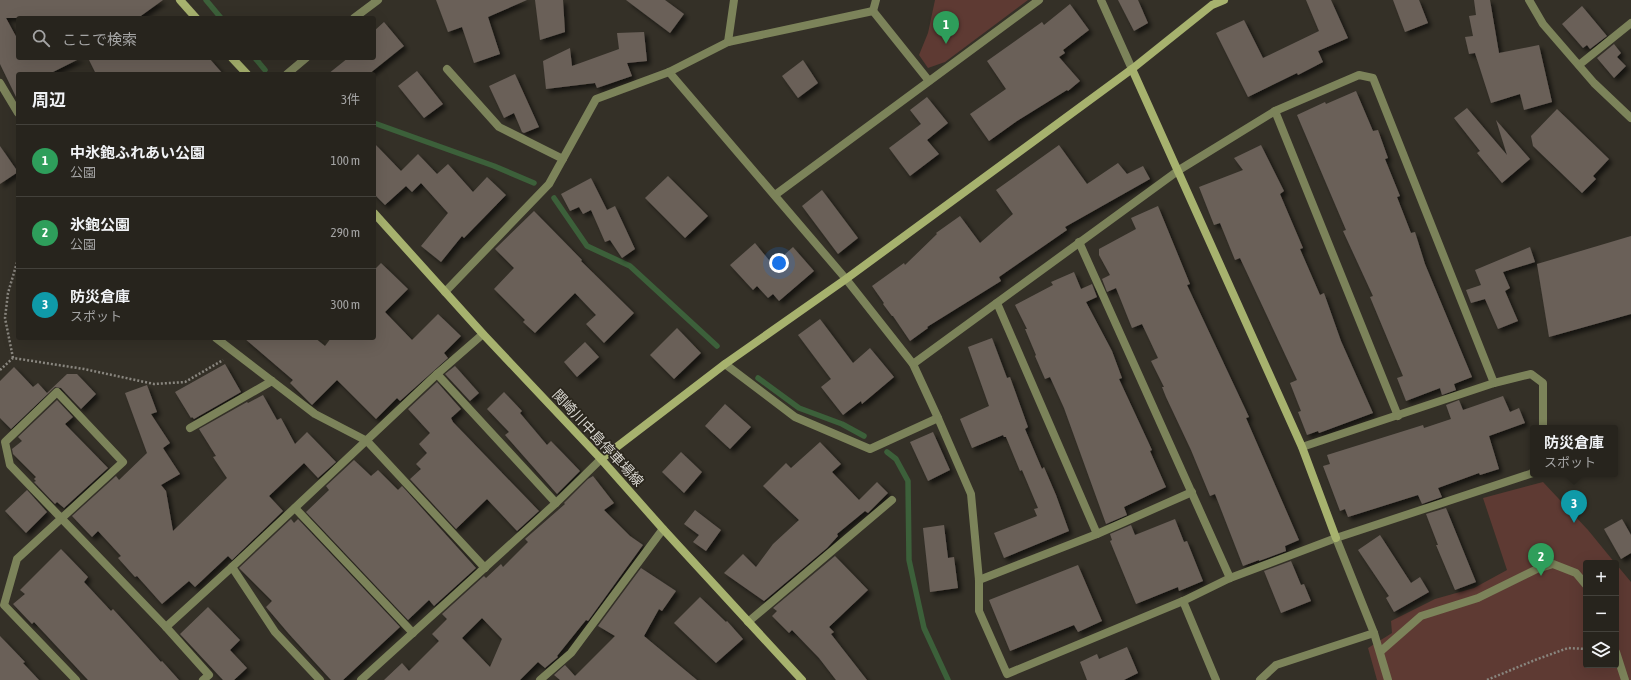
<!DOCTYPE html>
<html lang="ja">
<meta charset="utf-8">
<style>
:root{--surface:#27241d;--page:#2f2c26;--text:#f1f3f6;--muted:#a4a4a4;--line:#43413b;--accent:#0b8043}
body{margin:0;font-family:"Asap Condensed","Noto Sans JP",sans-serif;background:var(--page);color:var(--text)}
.controls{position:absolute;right:12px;bottom:12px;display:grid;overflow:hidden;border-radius:4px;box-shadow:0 4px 16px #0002}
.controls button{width:36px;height:36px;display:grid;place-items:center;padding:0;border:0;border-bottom:1px solid var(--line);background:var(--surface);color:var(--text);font:20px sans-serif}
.you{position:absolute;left:779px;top:263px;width:14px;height:14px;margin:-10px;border:3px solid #fff;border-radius:50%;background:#1a73e8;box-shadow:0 0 0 6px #1a73e833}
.badge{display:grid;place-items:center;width:26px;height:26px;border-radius:50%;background:var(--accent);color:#fff;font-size:13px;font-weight:700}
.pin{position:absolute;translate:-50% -33px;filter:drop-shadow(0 1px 2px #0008)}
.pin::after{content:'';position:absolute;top:21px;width:14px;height:12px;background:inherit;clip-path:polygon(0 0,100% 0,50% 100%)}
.popup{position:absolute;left:1530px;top:425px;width:88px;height:52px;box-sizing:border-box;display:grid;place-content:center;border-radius:4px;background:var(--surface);filter:drop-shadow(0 1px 3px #0005);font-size:13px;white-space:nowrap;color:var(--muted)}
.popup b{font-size:15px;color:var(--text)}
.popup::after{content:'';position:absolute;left:50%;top:100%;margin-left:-8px;border:8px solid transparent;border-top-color:var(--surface)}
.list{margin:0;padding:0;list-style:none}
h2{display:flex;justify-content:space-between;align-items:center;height:52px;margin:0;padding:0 16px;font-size:17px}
h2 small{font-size:13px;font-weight:400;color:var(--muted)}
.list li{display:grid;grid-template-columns:26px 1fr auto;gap:12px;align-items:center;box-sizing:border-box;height:72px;padding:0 16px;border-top:1px solid var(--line)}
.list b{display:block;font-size:15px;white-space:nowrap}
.list p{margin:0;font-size:13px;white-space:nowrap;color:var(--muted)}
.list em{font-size:13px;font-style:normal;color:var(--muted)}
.icon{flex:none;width:22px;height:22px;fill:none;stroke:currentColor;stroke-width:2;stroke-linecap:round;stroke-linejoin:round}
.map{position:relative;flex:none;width:1631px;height:680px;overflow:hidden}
.search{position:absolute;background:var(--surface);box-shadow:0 4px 16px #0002;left:16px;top:16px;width:360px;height:44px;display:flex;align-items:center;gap:10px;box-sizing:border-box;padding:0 14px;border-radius:4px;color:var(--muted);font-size:15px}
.panel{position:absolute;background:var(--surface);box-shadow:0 4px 16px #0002;left:16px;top:72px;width:360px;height:268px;border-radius:4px}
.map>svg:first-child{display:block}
.green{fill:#5e3a33}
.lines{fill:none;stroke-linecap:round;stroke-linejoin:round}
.stream{stroke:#3c603a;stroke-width:5.5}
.building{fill:#6a6059;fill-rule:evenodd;filter:url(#shadow)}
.path{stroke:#89867f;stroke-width:2.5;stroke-dasharray:2 2;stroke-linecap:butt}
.street{stroke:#7c835a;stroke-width:8}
.secondary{stroke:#a7b26e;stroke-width:8}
.labels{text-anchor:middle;stroke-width:3.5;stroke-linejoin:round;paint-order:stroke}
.street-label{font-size:14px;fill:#d7d5cf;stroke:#2a261d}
</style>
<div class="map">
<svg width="1631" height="680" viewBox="0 0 1631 680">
<defs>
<filter id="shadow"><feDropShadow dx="3.5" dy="3.5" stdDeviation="2" flood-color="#0009"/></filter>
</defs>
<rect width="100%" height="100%" fill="#343027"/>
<g class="green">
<polygon points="935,0 1028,0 945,62 928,68 919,55 928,33"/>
<polygon points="1543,482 1588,530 1615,563 1586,563 1586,665 1616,665 1616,564 1631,582 1631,680 1377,680 1368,648 1392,633 1391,621 1435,599 1474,588 1507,570 1483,498"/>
</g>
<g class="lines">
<g class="stream">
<polyline points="206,0 221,18"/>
<polyline points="255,58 265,70"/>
<polyline points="374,123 494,166 534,183"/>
<polyline points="554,198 587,246 630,266 717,346"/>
<polyline points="758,378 799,408 842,424 864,436"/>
<polyline points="887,452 896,459 908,481 909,560 924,628 948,680"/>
</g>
</g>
<g class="building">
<polygon points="0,0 163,0 138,18 6,18 18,40 18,58 81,58 49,74 18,74 18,101 0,64"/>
<polygon points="436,0 527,0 488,17 500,54 474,63 462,27 448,32"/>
<polygon points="535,0 563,0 565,32 540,40"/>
<polygon points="626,0 665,0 684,14 670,33"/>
<polygon points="1118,0 1138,0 1148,23 1134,31"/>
<polygon points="1306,0 1331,0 1348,38 1318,51 1323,62 1298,75 1297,73 1248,97 1216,33 1244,20 1263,58 1319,31"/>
<polygon points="1393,0 1419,0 1428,23 1405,32"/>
<polygon points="1474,0 1490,0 1499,53 1539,45 1552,102 1524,110 1520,94 1491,103 1475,53 1469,54 1465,37 1473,36 1469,16 1476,15"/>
<polygon points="1070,4 1089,30 1063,50 1065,53 1059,57 1080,81 1068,91 1067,90 1017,121 989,141 970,114 1006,89 987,61 1042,22 1044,25"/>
<polygon points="1582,6 1607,36 1590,49 1587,45 1583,48 1562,24"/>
<polygon points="384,22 404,46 369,74 328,74 348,58 374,58 374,31"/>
<polygon points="644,32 647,61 627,63 632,76 597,88 595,83 546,89 543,61 570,48 572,66 619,49 617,33"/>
<polygon points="1614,44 1621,53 1617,57 1626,66 1614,78 1597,58"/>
<polygon points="88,58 209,58 223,74 96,74"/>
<polygon points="803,60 818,83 798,98 782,76"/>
<polygon points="417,71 443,104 424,118 398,86"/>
<polygon points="515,74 539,127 524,133 522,132 514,113 504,118 489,86"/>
<polygon points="1356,91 1373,131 1378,130 1388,158 1385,159 1400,196 1397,197 1411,233 1415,232 1425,264 1472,377 1454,384 1456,390 1442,395 1440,388 1406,401 1397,378 1403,376 1370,297 1373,296 1343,231 1346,230 1297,115 1325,102 1326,104"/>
<polygon points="927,97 948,123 927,140 939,154 910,176 889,148 921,124 910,110"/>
<polygon points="1467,108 1507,155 1496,120 1530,159 1502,183 1477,153 1480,151 1454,118"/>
<polygon points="1557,109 1609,159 1593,176 1596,179 1582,193 1533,146 1531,136"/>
<polygon points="374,143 401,171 418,154 437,174 448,164 473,192 487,177 506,195 464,238 462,236 441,262 421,246 448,213 421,183 412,192 406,186 385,205 374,194"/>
<polygon points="1059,145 1087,184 1118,163 1127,174 1143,166 1150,179 1065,227 1067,230 999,277 1001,281 927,327 928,328 910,341 893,316 892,316 883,304 884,303 872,286 904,263 905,265 937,234 936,233 960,216 980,243 1013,214 996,190"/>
<polygon points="1261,145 1284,191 1280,194 1303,248 1300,249 1320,295 1324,293 1341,341 1373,413 1319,433 1318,431 1307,435 1298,412 1301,411 1290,383 1297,380 1240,258 1235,260 1220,223 1214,225 1199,187 1243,170 1234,158"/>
<polygon points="0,146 18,172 0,184"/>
<polygon points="668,176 708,216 685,238 645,198"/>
<polygon points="591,178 607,210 615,206 635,249 622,258 610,240 605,242 591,210 583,214 579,207 570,211 561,194"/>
<polygon points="822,190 858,238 838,254 802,206"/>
<polygon points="1158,206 1190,284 1187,285 1249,417 1246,418 1299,540 1285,546 1286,551 1259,561 1259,560 1243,566 1215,494 1210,496 1191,450 1166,397 1162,387 1164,387 1151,361 1158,358 1142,324 1132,328 1116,288 1107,292 1102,279 1110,275 1099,255 1099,249 1136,229 1131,218"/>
<polygon points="534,211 582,260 581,261 634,313 604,343 586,324 596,315 575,293 535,333 523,322 525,320 494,289 514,268 495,249"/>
<polygon points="1631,236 1631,314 1549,337 1537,264"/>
<polygon points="755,243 773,265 793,247 814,271 779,301 773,294 768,298 757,286 753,290 730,265"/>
<polygon points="1530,247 1535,262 1503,272 1510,288 1505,291 1518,321 1498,329 1485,299 1471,303 1466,290 1481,285 1475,270"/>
<polygon points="381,263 408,289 385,312 412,340 438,314 461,336 444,353 448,358 400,401 397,398 376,419 337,380 312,405 290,383 293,380 244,338 315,338 325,346 331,338 374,338 374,270"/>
<polygon points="1074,272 1081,289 1092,284 1097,297 1086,302 1112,351 1122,378 1119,379 1152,450 1150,451 1166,487 1124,507 1127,515 1106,524 1064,408 1050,377 1045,379 1035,356 1036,355 1025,329 1027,329 1015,305 1053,285 1051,282"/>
<polygon points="820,319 853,363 870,348 894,377 862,404 861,401 843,415 821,387 831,379 798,335"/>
<polygon points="677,328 701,353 674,379 650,355"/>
<polygon points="992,338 1007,378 1010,377 1028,427 1025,429 1042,469 1044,467 1056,495 1069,531 1004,558 994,533 1037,516 1034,509 1038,508 1022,470 1020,471 1006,437 1004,437 1003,435 972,448 960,419 989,406 968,347"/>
<polygon points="585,342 599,357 577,377 564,362"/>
<polygon points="225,364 241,392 194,419 192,417 191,418 175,392"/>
<polygon points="455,366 479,393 470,401 445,374"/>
<polygon points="14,367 33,387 38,383 47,393 67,374 77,374 96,394 81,409 61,388 55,387 11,429 0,418 0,381"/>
<polygon points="437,382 461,409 451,418 453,422 539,511 517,531 487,499 456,529 410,479 421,469 416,464 427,453 419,444 430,433 408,409"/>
<polygon points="147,385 157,412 151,414 170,443 163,448 180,474 161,485 166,491 173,531 227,478 213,457 216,456 199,429 247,402 248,403 263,395 277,420 281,418 295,444 307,432 336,462 318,478 304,463 269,496 283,511 232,560 228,556 195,587 189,581 162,604 137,576 135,577 118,558 121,556 98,531 92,537 72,516 116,476 119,480 147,453 125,393"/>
<polygon points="504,392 522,411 520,413 547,445 551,441 580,471 557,494 505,435 509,432 487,409"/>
<polygon points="1503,396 1510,412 1519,408 1525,423 1489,436 1499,469 1480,475 1479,473 1438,488 1442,497 1422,504 1418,495 1348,517 1345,509 1340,511 1323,466 1330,464 1327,455 1423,425 1424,428 1451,419 1446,405 1459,400 1463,410"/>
<polygon points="57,400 73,417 65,424 108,468 64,508 57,502 55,504 34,482 36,481 34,479 36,477 13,454 12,449 22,441 18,437"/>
<polygon points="725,404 751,427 730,449 705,426"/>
<polygon points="933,432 950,470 928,481 910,442"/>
<polygon points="820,442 841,464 832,472 859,500 877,482 888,493 868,513 865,511 837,534 838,536 827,548 764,601 724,573 743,554 756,567 773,544 799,520 763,486 786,463 791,468"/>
<polygon points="681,452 702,472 684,493 662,472"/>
<polygon points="354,460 371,476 378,470 398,490 402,486 476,568 434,606 429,600 408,620 306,512 329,490 326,486"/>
<path d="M593,476L614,503L604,510L630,536L643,545L588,621L586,620L557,656L558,657L545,668L538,662L520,680H384L402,663L409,671L439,641L432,634L447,619L442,614L484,576L486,578L501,564L503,567L528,542L525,539L565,504L564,503L588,479ZM482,618L502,639L490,667L462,638Z"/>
<polygon points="27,490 47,512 26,533 5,511"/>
<polygon points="1446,508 1476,582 1455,590 1436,545 1438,545 1426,514"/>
<polygon points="695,510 721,530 706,551 693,542 699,535 684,524"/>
<polygon points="291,519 294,523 298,519 400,627 343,680 331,680 289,634 266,607 272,601 239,568"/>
<polygon points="1175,519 1184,542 1187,541 1203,581 1179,591 1178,587 1136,604 1110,541 1112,540 1110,534 1131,525 1135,535"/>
<polygon points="1622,519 1631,535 1631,553 1621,559 1604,529"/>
<polygon points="944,525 948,558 954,557 958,588 930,592 923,528"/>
<polygon points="1380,535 1411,583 1420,577 1429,592 1394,612 1386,598 1389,596 1358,550"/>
<polygon points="61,549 88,577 84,582 111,611 113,609 161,662 162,661 179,680 88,680 34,622 32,624 13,604 25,594 20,590"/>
<polygon points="835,556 868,590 829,627 834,632 831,634 867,680 836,680 819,658 792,630 789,633 772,616 777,611 773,608"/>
<polygon points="1291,561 1301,585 1304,584 1311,601 1281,613 1264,571"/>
<polygon points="1078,565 1102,621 1078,632 1074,625 1010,651 989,600"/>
<polygon points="641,568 676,591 662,611 659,609 644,636 697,680 560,680 554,675 565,665 575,676 615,636 598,626"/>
<polygon points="700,597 726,622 727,621 743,639 716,663 674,623"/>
<polygon points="208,607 240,640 230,650 247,668 234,680 223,680 180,634"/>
<polygon points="0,636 25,662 23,663 39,680 0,680"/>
<polygon points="1127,647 1138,673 1124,680 1087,680 1080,662 1097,654 1099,659"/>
</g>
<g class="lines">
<g class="path">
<polyline points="13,358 5,318 8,293 18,259"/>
<polyline points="0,370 13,358 84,369 154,384 185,382 223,360"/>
<polyline points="1487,680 1535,660 1568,648 1586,649"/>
</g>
<g class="street">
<polyline points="1101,0 1132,69"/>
<polyline points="1529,0 1543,24 1594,83 1631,118"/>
<polyline points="873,11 929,81"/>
<polyline points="873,11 876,0"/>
<polyline points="354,18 378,0"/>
<polyline points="728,42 734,0"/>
<polyline points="1579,65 1631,23"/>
<polyline points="447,69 499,127 563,159"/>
<polyline points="669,72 846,279 913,364 938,418 971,494 979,580 979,611 1007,674 1183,601 1230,578 1336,538 1533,473 1533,472"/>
<polyline points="287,74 306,58"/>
<polyline points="0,83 18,113"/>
<polyline points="1275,111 1398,416"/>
<polyline points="775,195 1039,0"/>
<polyline points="1079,242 1230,578"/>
<polyline points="445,292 549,184 596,99 669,72 728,42 873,11"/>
<polyline points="997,303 1097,534"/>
<polyline points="216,338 315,414 367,441 485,568"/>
<polyline points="725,364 795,417 870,449 938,418"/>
<polyline points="913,364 1179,170 1275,111 1359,75 1373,78 1494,383"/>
<polyline points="437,374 556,503"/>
<polyline points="190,428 272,381"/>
<polyline points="1302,447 1494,383 1531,374 1543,383 1543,428"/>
<polyline points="295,508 413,633"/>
<polyline points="979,580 1097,534 1192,492"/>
<polyline points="1183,601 1216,680"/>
<polyline points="748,622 892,500"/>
<polyline points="166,627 232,567"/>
<polyline points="1374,633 1388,680"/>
<polyline points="1381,651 1421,616 1478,598 1537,569 1553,564 1576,573 1586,585"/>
<polyline points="1616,652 1625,680"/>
<polyline points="76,680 4,605 17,559 123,462 57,392 5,442 10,465 166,627 209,675 203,680"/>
<polyline points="320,680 275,632 232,567 437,374 483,334"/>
<polyline points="361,680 556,503 601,459"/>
<polyline points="540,680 571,653 663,529"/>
<polyline points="1260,680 1276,665 1374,633 1336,538"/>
</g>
<g class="secondary">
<polyline points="180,0 196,18"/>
<polyline points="232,58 247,74"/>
<polyline points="1132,69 1302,447 1336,538"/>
<polyline points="374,213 483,334 601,459 663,529 802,680"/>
<polyline points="601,459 725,364 846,279 1132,69 1212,5 1224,0"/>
</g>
</g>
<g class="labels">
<g class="street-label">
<text transform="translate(598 438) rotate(47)" y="5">関崎川中島停車場線</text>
</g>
</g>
</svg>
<div class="controls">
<button>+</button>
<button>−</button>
<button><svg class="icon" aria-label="layers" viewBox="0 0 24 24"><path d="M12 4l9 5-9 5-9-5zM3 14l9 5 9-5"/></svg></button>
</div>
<div class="you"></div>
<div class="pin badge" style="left:946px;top:44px;background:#2e9e5b">1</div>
<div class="pin badge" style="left:1541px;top:576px;background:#2e9e5b">2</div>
<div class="pin badge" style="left:1574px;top:523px;background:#0f9aa8">3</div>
<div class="popup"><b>防災倉庫</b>スポット</div>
<div class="search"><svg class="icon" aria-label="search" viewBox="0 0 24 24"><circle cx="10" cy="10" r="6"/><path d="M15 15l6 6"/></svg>ここで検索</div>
<section class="panel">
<h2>周辺<small>3件</small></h2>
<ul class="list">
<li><span class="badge" style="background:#2e9e5b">1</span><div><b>中氷鉋ふれあい公園</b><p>公園</p></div><em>100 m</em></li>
<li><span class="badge" style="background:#2e9e5b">2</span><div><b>氷鉋公園</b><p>公園</p></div><em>290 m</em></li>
<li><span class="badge" style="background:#0f9aa8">3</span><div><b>防災倉庫</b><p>スポット</p></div><em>300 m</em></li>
</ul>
</section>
</div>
